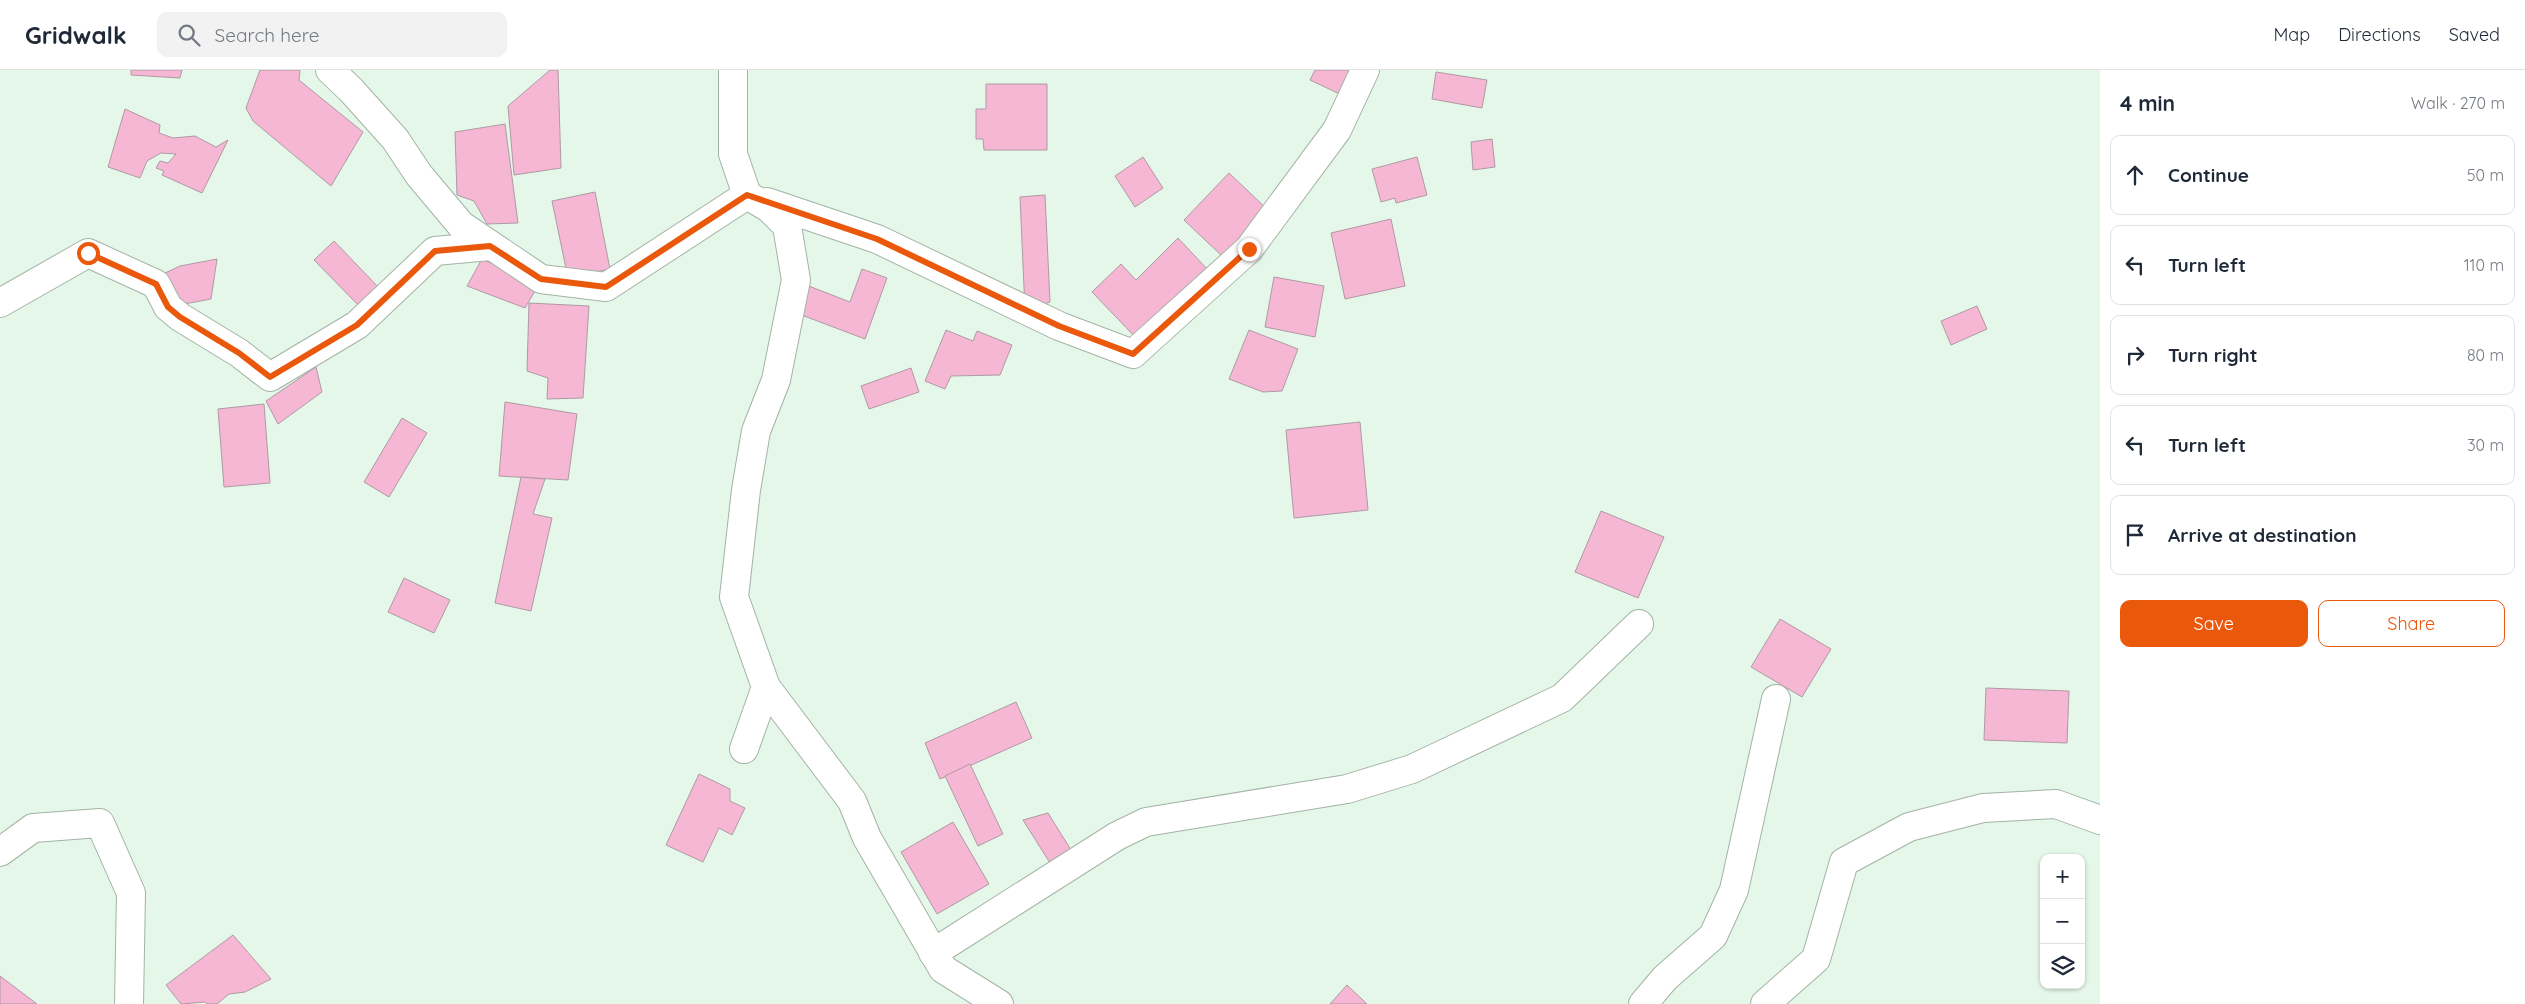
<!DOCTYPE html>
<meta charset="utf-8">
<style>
:root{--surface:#fff;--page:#f2f2f3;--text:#1f2937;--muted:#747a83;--line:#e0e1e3;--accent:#ea580c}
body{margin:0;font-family:Quicksand,sans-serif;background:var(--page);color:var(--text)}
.controls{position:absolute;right:15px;bottom:15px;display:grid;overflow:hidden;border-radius:10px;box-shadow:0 1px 4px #0004}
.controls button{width:45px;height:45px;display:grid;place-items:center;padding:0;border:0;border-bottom:1px solid var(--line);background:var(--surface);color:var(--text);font:25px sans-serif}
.stop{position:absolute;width:15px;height:15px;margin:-11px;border:4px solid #ea580c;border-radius:50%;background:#fff}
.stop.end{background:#ea580c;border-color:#fff;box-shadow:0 1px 5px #0008}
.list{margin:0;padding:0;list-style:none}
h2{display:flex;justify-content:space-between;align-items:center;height:65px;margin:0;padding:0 20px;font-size:21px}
h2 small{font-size:16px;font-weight:400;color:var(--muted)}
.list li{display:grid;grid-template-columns:32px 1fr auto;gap:15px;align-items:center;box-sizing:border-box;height:80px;margin:0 10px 10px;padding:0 10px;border:1px solid var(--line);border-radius:10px}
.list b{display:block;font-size:19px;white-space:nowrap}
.list em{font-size:16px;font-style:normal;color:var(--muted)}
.actions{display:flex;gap:10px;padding:15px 20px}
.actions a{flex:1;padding:11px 0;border:1px solid var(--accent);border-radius:10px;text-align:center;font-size:18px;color:var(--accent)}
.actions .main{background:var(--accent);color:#fff}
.icon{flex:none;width:28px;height:28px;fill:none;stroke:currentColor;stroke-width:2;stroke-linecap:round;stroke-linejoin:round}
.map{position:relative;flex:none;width:2100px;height:934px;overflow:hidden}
header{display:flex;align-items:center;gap:30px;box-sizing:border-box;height:70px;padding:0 25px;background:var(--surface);border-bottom:1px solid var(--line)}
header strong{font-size:24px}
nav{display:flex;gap:28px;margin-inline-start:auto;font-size:18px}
.search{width:350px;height:45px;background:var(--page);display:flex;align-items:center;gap:12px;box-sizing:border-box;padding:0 18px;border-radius:10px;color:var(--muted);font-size:19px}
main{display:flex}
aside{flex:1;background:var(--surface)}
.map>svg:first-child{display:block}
.building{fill:#f6b7d4;stroke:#ae9aa3}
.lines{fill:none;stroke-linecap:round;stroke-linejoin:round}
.minor-casing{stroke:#a3b3a5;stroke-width:30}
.minor{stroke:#fff;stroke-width:28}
.route{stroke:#ea580c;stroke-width:6}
</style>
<header>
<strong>Gridwalk</strong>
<div class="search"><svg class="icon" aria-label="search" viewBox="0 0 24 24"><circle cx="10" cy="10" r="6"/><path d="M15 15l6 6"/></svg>Search here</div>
<nav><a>Map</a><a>Directions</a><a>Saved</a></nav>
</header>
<main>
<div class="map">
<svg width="2100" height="934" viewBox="0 0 2100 934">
<rect width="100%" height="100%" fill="#e5f7e8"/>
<g class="building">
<polygon points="131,0 182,0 180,8 131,5"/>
<polygon points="260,0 300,0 299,10 363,62 331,116 253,51 246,38"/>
<polygon points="550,0 558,0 561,98 514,105 508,36"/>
<polygon points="1315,0 1357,0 1344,26 1310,10"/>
<polygon points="1436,2 1487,10 1482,38 1432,29"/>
<polygon points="986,14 1047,14 1047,80 984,80 983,69 976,69 976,39 986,39"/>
<polygon points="125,39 160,55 159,63 173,68 195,66 216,77 228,70 202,123 162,105 164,101 156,98 160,91 168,93 176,84 161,83 147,91 140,108 108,97"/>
<polygon points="505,54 518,153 487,154 474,131 457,125 455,62"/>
<polygon points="1492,69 1495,97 1473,100 1471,72"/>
<polygon points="1143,87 1163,118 1135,137 1115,106"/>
<polygon points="1417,87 1427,125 1396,133 1395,128 1381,132 1372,99"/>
<polygon points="1229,103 1268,140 1223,187 1184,150"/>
<polygon points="595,122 610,199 568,208 552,131"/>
<polygon points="1045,125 1050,232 1025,240 1020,127"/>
<polygon points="1391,149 1405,216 1345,229 1331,163"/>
<polygon points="1178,168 1209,201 1138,270 1092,222 1121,194 1136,210"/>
<polygon points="334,171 383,222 364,241 314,190"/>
<polygon points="217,189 211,229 168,237 165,203 180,196"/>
<polygon points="482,189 539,214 525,238 467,216"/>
<polygon points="862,199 887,208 865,269 791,241 801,213 850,232"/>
<polygon points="1274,207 1324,216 1315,267 1265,257"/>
<polygon points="529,233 589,236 583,328 547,329 548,308 527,301"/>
<polygon points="1977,236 1987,259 1951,275 1941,251"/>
<polygon points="946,260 973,271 977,261 1012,275 1000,305 951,306 945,319 925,311"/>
<polygon points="1249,260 1298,279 1282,321 1263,322 1229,309"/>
<polygon points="316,297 322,322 278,354 266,331"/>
<polygon points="911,298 919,322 869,339 861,316"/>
<polygon points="505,332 577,344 568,410 499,406"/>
<polygon points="264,334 270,413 224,417 218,339"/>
<polygon points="402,348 427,363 389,427 364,412"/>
<polygon points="1360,352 1368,440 1294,448 1286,360"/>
<polygon points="521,407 545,409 533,444 552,448 531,541 495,533"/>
<polygon points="1601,441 1664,467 1638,528 1575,502"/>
<polygon points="404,508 450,530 434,563 388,542"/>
<polygon points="1780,549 1831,579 1802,627 1751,597"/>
<polygon points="1986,618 2069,621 2067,673 1984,670"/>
<polygon points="1016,632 1032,668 940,709 925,673"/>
<polygon points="970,694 1003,764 978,776 945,706"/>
<polygon points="699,704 730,719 730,731 745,738 732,765 719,758 703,792 666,775"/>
<polygon points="1048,743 1076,788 1055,801 1023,750"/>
<polygon points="953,752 989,814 937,844 901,782"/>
<polygon points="233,865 271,909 245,922 229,924 217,934 207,934 205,932 181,934 166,915"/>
<polygon points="0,906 37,934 0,934"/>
<polygon points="1347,915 1367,934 1330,934"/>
</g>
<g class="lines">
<g class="minor-casing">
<g id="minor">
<polyline points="330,0 351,20 395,69 419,105 461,155 541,209 606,217 747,125 733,84 733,0"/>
<polyline points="747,125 769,138 787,156 796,210 776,310 756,361 746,420 734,527 766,617 852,731 867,768 943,899 999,934"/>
<polyline points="767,132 877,169 1059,256 1133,284 1249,179 1337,60 1365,0"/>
<polyline points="0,233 88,183 156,214 168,237 180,247 239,283 270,307 357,255 435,181 490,176"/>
<polyline points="744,679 766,617"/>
<polyline points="0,782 33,758 100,753 131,823 129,934"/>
<polyline points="933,883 1117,766 1146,752 1347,719 1412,699 1562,628 1639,554"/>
<polyline points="1643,934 1665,908 1713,866 1734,820 1776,629"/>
<polyline points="1765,934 1816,889 1844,792 1909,757 1983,738 2056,734 2100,750"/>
</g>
</g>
<use href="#minor" class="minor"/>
</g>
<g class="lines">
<polyline class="route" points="88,183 156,214 168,237 180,247 239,283 270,307 357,255 435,181 490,176 541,209 606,217 747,125 877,169 1059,256 1133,284 1249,179"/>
</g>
</svg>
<div class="controls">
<button>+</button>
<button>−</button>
<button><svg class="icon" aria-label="layers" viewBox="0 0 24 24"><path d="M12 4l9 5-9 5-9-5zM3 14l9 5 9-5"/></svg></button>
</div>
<div class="stop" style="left:88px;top:183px"></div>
<div class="stop end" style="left:1249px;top:179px"></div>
</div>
<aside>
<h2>4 min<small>Walk · 270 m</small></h2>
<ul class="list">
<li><svg class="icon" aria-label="ahead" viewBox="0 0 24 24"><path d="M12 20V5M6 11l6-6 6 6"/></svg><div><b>Continue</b></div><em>50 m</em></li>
<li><svg class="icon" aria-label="left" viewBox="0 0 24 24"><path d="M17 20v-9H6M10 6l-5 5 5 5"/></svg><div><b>Turn left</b></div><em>110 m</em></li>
<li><svg class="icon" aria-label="right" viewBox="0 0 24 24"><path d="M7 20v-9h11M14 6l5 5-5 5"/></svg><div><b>Turn right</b></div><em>80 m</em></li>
<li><svg class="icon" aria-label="left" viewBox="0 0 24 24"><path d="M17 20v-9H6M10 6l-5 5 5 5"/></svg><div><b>Turn left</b></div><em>30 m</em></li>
<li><svg class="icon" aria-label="arrive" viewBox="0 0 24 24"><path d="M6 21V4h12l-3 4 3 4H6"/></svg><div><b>Arrive at destination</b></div></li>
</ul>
<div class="actions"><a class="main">Save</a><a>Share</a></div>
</aside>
</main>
